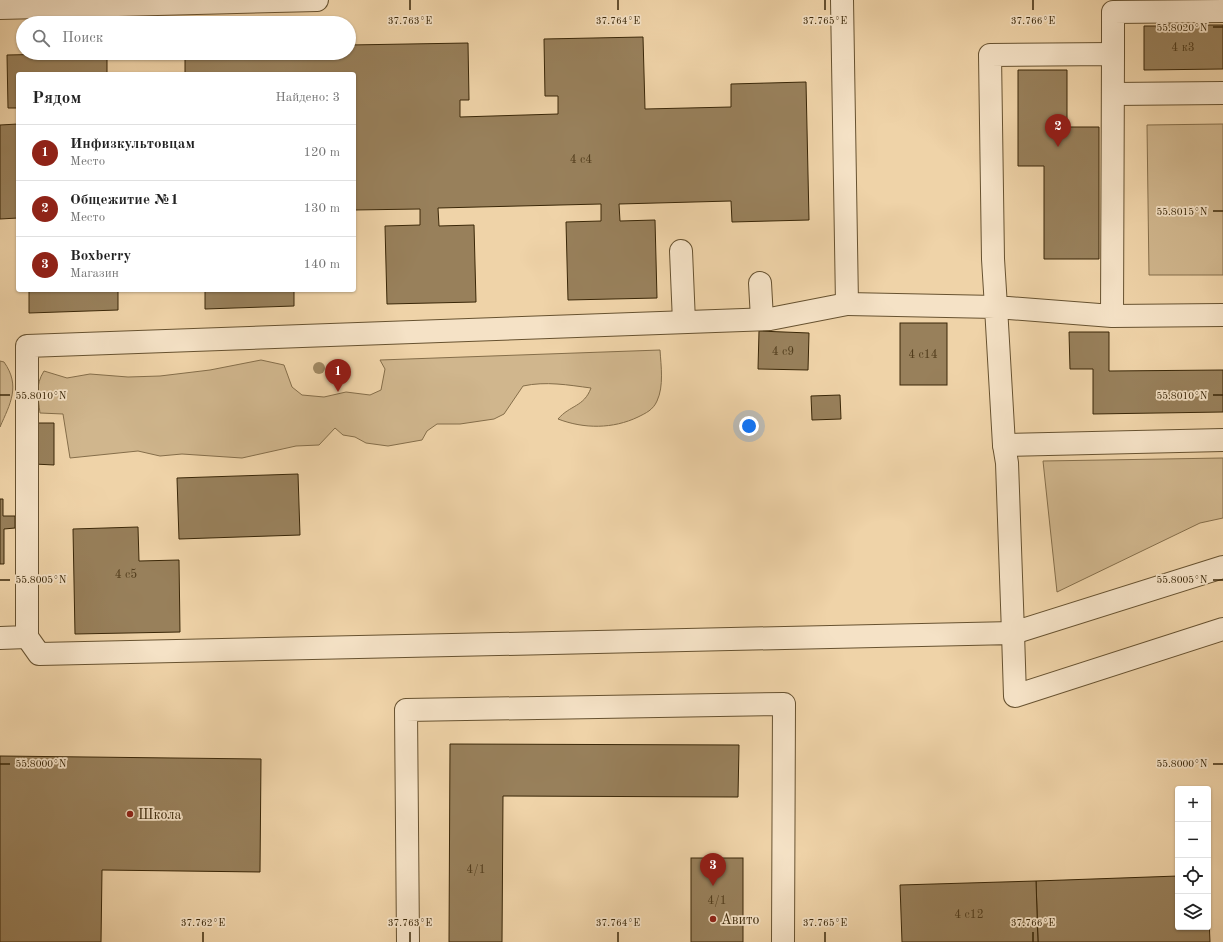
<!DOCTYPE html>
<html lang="ru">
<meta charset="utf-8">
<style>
:root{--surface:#fff;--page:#f6f6f6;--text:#222;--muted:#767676;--line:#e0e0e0;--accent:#8f2418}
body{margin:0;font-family:"Old Standard TT",serif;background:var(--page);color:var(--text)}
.controls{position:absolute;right:12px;bottom:12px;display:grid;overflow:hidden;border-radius:4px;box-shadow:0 1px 3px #0004}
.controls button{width:36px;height:36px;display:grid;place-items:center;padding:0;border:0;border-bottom:1px solid var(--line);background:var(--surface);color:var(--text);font:20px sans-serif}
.you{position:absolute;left:749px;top:426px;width:14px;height:14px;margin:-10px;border:3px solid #fff;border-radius:50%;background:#1a73e8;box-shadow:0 0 0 6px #1a73e833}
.badge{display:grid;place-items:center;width:26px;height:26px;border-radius:50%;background:var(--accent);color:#fff;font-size:13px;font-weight:700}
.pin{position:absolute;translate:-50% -33px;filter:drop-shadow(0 1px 2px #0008)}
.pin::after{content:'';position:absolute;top:21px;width:14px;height:12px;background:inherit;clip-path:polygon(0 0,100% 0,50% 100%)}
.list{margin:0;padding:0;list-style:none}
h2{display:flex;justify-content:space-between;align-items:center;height:52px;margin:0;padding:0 16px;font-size:17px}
h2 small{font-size:13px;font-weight:400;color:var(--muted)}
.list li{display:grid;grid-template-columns:26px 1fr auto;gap:12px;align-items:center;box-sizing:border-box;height:56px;padding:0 16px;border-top:1px solid var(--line)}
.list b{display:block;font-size:15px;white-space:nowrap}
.list p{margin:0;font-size:13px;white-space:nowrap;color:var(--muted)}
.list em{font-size:13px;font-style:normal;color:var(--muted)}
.icon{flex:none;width:22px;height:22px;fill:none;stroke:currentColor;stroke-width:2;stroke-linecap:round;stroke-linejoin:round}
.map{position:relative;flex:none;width:1223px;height:942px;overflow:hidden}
.search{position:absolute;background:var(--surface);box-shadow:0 1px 3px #0004;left:16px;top:16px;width:340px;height:44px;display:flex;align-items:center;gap:10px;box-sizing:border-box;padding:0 14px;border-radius:22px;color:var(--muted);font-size:15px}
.panel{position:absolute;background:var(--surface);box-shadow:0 1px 3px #0004;left:16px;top:72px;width:340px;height:220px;border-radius:4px}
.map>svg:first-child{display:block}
.green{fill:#d0b68d;stroke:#856e4a}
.building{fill:#98805b;stroke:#3a2708}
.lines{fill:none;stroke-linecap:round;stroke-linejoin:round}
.minor-casing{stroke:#675230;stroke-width:24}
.minor{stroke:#f5e2c6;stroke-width:22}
.tree{fill:#a08862}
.ticks{fill:none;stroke:#3a2708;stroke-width:1.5}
.poi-dot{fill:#8f2418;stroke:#f5e2c6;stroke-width:1.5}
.labels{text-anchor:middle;stroke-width:3.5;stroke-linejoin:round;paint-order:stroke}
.number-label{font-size:12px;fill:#523d1d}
.poi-label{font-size:14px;fill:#3a2708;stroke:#f5e2c6;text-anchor:start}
.ticks-label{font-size:10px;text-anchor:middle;fill:#3a2708;stroke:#f5e2c6;stroke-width:3.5;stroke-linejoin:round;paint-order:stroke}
</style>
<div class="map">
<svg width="1223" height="942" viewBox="0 0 1223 942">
<rect width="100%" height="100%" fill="#efd3a8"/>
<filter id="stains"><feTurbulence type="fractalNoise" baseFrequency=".005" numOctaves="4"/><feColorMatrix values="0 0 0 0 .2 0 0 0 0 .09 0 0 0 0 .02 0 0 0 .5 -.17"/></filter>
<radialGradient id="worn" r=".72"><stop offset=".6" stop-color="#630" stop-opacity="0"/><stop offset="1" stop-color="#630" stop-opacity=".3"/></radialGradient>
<g class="green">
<polygon points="1223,124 1223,275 1149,275 1147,125"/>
<path d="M660,350C661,366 664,386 657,401C653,410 646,413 638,417C613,429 584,429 558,419C570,405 584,407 591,388C568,385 546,381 523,386L504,414L494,419L460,424H437L427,431L422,440L388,446L366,443L355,437L343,435L335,428L319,445L296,446L242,458L182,454L160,456L138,451L70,458L63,414L40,413C38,397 35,385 44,371L67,378L90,374L128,377L160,376L210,370L261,360L284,365L292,387L302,395L324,397L346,392L370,395L381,390L385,369L380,360Z"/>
<path d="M0,361L4,362C21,386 10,404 0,427Z"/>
<polygon points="1223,458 1223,518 1200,523 1057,592 1043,461"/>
</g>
<g class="building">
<polygon points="1160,20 1173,20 1173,25 1223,25 1223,69 1144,70 1144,26 1160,26"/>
<polygon points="643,37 645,109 731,107 731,84 806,82 809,220 732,222 731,201 619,204 620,221 655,220 657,298 568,300 566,222 601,221 601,204 438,208 439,226 474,225 476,302 387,304 385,226 420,225 420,209 354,210 354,74 185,74 185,53 349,53 349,45 468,43 469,100 460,100 460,117 558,114 558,96 545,96 544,39"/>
<polygon points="107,53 107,74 18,74 18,108 8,108 7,55"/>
<polygon points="1018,70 1067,70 1067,127 1099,127 1099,259 1044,259 1044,166 1018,166"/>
<polygon points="18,124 18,218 0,219 0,125"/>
<polygon points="29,290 118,290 118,310 29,313"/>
<polygon points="205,290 294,290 294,306 205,309"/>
<rect x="900" y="323" width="47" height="62"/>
<polygon points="759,331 809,333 808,370 758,369"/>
<polygon points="1069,332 1109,332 1109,371 1223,370 1223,412 1093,414 1093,369 1070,369"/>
<polygon points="840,395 841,419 812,420 811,396"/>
<polygon points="34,423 54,423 54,465 34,464"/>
<polygon points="298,474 300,535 179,539 177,478"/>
<polygon points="0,499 3,499 3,516 15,516 15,528 4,529 4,564 0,564"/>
<polygon points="138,527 139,561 179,560 180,632 75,634 73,529"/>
<polygon points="450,744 739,745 738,797 503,796 502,942 449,942"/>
<polygon points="0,756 261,759 260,872 102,870 101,942 0,942"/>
<rect x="691" y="858" width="52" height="84"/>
<polygon points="1178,876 1178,927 1208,927 1208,896 1210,942 1038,942 1036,881"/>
<polygon points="1036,881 1038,942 902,942 900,885"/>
</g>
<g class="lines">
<g class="minor-casing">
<g id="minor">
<polyline points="842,0 847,304 996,307 1004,445 1007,463 1013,633 1223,567"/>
<polyline points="0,8 317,0"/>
<polyline points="1113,54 1113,12 1223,11"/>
<polyline points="1113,94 1223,93"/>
<polyline points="681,251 684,322"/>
<polyline points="760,283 762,319"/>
<polyline points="1112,316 1113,54 990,55 993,259 996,307 1112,316 1223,315"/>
<polyline points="1004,445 1223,440"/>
<polyline points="27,637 39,654 1013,633 1015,696 1223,629"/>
<polyline points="0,638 27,637 27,346 770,319 847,304"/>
<polyline points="408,942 406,710 784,704 783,942"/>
</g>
</g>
<use href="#minor" class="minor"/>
</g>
<circle class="tree" cx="319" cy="368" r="6"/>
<path class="ticks" d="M410,0V10M618,0V10M825,0V10M1033,0V10M1213,27H1223M1213,211H1223M0,395H10M1213,395H1223M0,580H10M1213,580H1223M0,764H10M1213,764H1223M203,932V942M410,932V942M618,932V942M825,932V942M1033,932V942"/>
<g class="poi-dot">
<circle cx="130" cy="814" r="4"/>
<circle cx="713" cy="919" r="4"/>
</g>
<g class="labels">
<g class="number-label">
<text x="1183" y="51">4 к3</text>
<text x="581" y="163">4 с4</text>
<text x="783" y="355">4 c9</text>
<text x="923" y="358">4 c14</text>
<text x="126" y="578">4 c5</text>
<text x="476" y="873">4/1</text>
<text x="717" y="904">4/1</text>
<text x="969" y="918">4 с12</text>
</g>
<g class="poi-label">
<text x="138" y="819">Школа</text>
<text x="721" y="924">Авито</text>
</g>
</g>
<g class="ticks-label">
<text x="410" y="24">37.763°E</text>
<text x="618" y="24">37.764°E</text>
<text x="825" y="24">37.765°E</text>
<text x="1033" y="24">37.766°E</text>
<text x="1182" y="31">55.8020°N</text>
<text x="1182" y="215">55.8015°N</text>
<text x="41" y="399">55.8010°N</text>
<text x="1182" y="399">55.8010°N</text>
<text x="41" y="583">55.8005°N</text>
<text x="1182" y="583">55.8005°N</text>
<text x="41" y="767">55.8000°N</text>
<text x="1182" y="767">55.8000°N</text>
<text x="203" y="926">37.762°E</text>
<text x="410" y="926">37.763°E</text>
<text x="618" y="926">37.764°E</text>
<text x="825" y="926">37.765°E</text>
<text x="1033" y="926">37.766°E</text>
</g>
<rect width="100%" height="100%" filter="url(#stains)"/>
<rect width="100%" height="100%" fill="url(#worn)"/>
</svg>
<div class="controls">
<button>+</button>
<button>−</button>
<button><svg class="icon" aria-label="locate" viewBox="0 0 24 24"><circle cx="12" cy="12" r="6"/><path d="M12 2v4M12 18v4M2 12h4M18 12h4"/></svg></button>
<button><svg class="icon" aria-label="layers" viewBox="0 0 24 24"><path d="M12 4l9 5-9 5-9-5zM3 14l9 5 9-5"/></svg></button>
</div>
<div class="you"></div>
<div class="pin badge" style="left:338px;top:392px">1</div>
<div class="pin badge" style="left:1058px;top:147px">2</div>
<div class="pin badge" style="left:713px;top:886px">3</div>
<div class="search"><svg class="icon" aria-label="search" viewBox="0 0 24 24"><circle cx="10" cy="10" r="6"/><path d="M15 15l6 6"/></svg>Поиск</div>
<section class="panel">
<h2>Рядом<small>Найдено: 3</small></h2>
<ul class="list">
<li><span class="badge">1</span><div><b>Инфизкультовцам</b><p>Место</p></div><em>120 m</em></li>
<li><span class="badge">2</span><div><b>Общежитие №1</b><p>Место</p></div><em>130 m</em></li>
<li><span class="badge">3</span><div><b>Boxberry</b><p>Магазин</p></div><em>140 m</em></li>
</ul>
</section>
</div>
